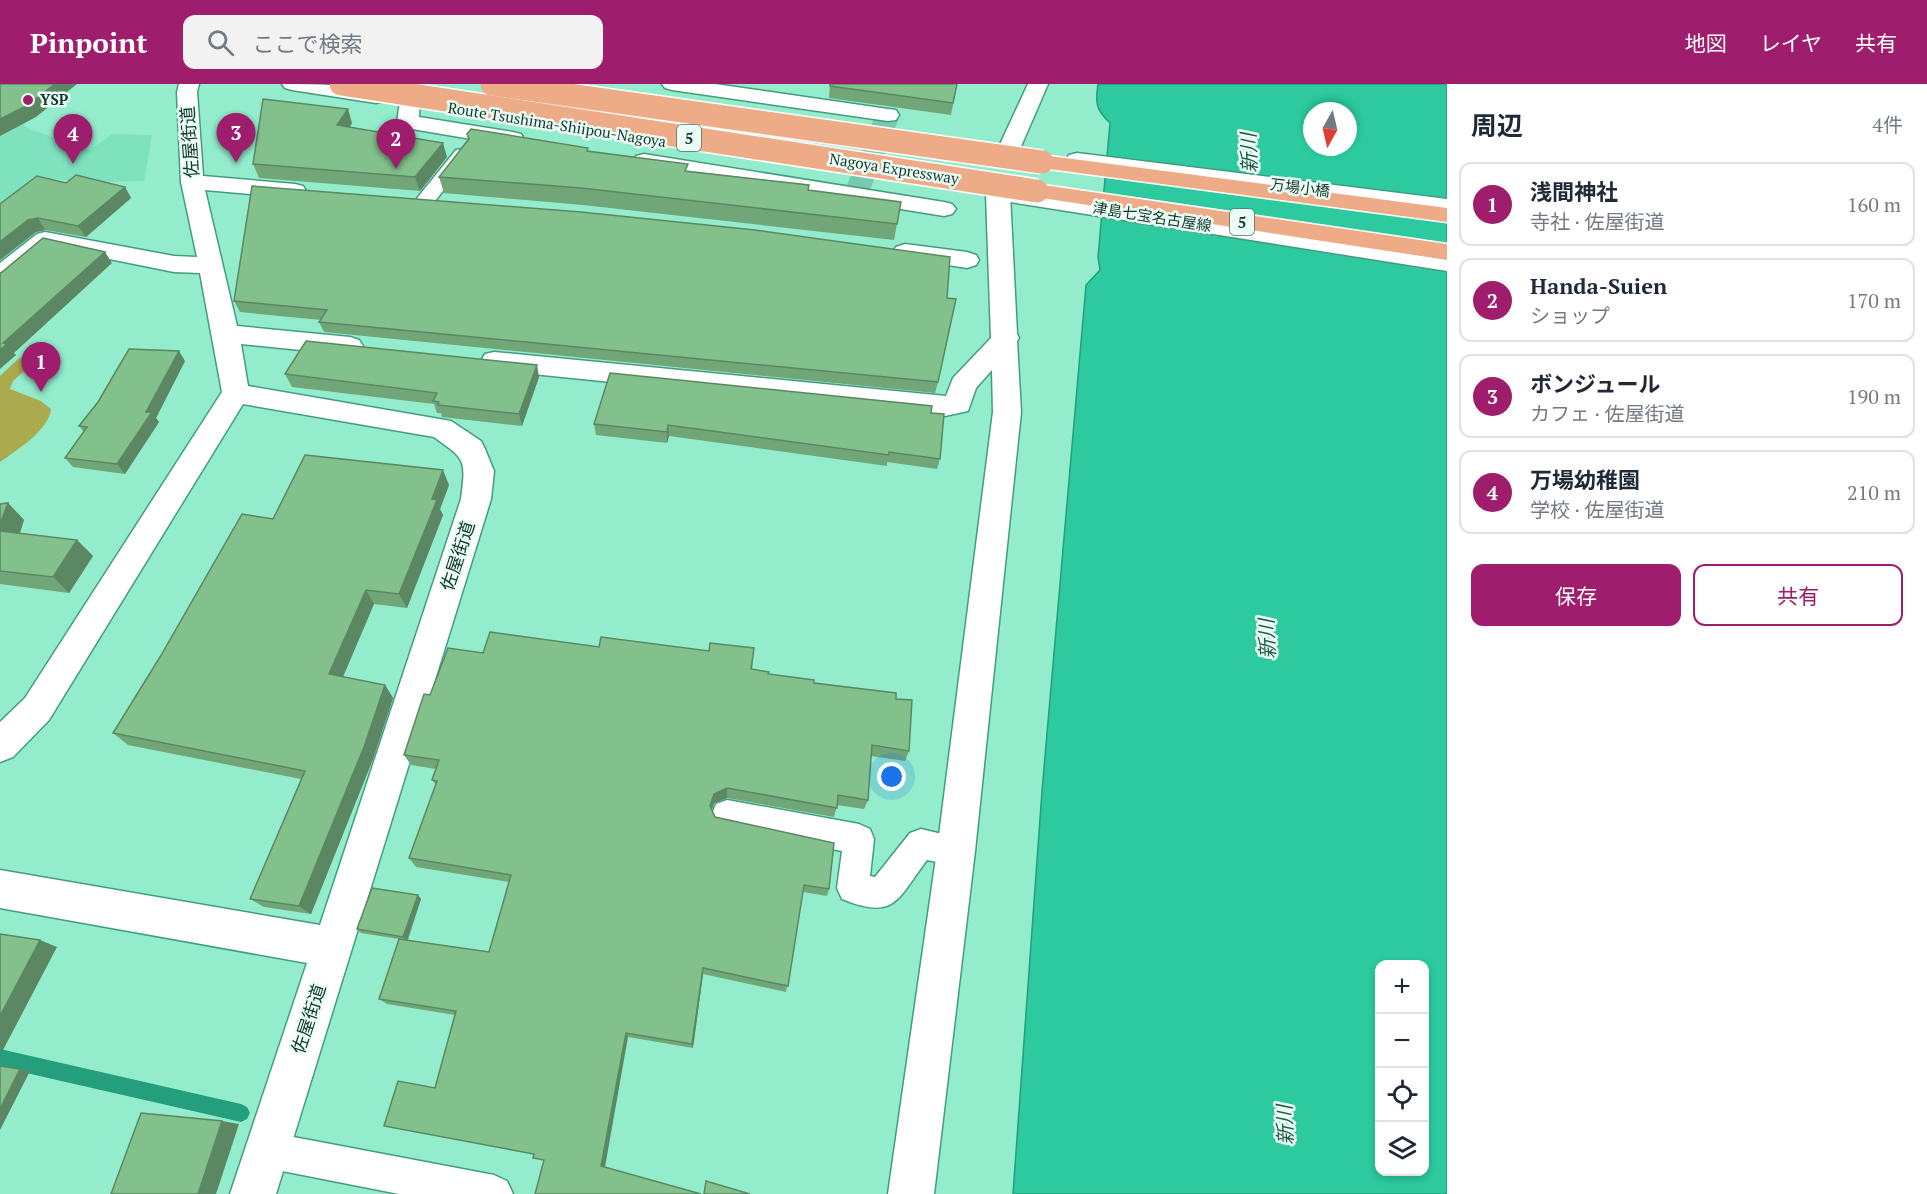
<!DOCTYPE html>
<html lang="ja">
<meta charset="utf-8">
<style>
:root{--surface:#fff;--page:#f2f2f3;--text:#1f2937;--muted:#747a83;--line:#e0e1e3;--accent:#9f1d6d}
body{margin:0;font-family:"PT Serif","Noto Sans JP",serif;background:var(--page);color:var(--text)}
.controls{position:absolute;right:18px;bottom:18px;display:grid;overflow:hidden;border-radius:12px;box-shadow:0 3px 9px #0003}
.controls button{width:54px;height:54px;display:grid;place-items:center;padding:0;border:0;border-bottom:2px solid var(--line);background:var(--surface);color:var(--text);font:30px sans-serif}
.compass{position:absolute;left:1303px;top:18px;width:54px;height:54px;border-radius:50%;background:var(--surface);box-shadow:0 3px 9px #0003;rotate:188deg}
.you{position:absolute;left:892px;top:693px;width:21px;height:21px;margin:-15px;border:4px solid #fff;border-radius:50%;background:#1a73e8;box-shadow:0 0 0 9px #1a73e833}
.badge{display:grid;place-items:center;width:39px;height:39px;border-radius:50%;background:var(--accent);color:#fff;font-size:20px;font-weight:700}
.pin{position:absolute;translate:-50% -50px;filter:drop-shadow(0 2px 3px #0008)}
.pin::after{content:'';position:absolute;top:32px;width:21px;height:18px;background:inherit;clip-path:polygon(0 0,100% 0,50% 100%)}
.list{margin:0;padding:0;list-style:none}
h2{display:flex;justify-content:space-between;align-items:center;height:78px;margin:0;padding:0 24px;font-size:26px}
h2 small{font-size:20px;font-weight:400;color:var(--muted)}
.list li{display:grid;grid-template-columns:39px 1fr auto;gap:18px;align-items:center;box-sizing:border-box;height:84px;margin:0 12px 12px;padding:0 12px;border:2px solid var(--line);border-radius:12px}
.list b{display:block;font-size:22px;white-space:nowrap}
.list p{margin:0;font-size:20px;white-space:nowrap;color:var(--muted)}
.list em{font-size:20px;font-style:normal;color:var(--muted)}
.actions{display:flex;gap:12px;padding:18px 24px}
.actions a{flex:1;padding:14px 0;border:2px solid var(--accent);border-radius:12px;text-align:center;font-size:21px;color:var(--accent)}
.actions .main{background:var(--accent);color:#fff}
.icon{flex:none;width:33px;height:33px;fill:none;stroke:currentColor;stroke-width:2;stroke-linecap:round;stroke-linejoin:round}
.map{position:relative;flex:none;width:1447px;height:1110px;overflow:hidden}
header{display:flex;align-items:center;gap:36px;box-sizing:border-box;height:84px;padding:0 30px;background:var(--accent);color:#fff}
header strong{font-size:28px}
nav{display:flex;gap:33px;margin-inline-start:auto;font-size:21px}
.search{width:420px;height:54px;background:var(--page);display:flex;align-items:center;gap:15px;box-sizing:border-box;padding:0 21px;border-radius:12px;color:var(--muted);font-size:22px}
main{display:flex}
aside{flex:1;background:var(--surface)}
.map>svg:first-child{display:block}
.built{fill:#7ee2bf}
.green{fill:#abaa4f}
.water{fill:#2cca9e;stroke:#249e7b;stroke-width:1.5;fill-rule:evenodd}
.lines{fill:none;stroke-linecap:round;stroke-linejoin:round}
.stream{fill:#249e7b;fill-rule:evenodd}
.street-tunnel{stroke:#79c9ac;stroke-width:23;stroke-dasharray:23 12;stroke-linecap:butt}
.lane-casing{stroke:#429d7f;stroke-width:3}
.street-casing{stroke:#429d7f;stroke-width:3}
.secondary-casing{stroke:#429d7f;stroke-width:3}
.highway-casing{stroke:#fff;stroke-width:3}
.lane{fill:#fff;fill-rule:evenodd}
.street{fill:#fff;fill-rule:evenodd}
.secondary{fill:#fff;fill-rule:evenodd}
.highway{fill:#eeab87;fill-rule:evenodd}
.highway-bridge-casing{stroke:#fff;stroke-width:26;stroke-linecap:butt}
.highway-bridge{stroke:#eeab87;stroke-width:23}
.wall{fill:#70a678}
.shaded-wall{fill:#5b8762}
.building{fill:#82c18c;stroke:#5b8762;stroke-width:1.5}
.poi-dot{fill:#9f1d6d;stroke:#ecfdf6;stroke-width:2}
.labels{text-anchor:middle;stroke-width:5;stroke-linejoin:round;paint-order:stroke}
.far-poi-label{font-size:15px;font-weight:bold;fill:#10372a;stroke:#ecfdf6;text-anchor:start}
.far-street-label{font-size:15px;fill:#10372a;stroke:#ecfdf6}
.shield{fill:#ecfdf6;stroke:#527267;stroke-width:1.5}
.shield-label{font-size:16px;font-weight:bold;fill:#10372a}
.street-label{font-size:18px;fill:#10372a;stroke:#ecfdf6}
.water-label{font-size:20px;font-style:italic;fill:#1f5a47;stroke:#ecfdf6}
</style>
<header>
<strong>Pinpoint</strong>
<div class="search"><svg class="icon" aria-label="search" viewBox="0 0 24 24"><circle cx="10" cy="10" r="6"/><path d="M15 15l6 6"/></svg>ここで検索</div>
<nav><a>地図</a><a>レイヤ</a><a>共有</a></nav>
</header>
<main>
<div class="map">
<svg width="1447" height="1110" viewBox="0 0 1447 1110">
<rect width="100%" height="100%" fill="#93edcc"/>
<polygon class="built" points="0,23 29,45 90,66 112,50 152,51 144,97 101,98 50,95 7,129 0,127"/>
<path class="green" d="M29,269L37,270L39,274L13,297L10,305L41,317L51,325C49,346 17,366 0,378V292L18,275Z"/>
<path class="water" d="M1098,0H1447V1110H1013L1042,707L1086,201L1100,186L1098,173L1110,39C1096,26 1095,19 1098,0ZM1312,27H1348V63H1312ZM1380,880H1424V1088H1380Z"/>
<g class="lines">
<polygon class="stream" points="0,965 241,1020 247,1023 250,1029 247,1035 241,1038 0,983"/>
<polyline class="street-tunnel" points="855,112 888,31"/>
<g class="lane-casing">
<g id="lane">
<polygon points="462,65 468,66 471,70 468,74 432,121 418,121 416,117 418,113 456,66"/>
<path d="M727,716L859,740L870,745L874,755L870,792L875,793L910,749L921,745L967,756L971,767L967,778L956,782L927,776C897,815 896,837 842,815L837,804L842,767L727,744L716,740L712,730L716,720Z"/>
<polygon points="267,1048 494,1091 507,1097 513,1110 399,1110 267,1084 254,1079 249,1066 254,1053"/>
</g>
</g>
<g class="street-casing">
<g id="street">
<path d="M179,0H199L197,8L203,92L295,100L303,102L306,107L303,112L295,114L205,106L237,242L350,253L359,256L363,262L359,268L350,271L241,260L248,302L451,337L481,357L485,365L494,387L491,415L276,1110H230L307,879L0,824V786L320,841L461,415C466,375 466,376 434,353L243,320L49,636L13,673L0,678V638L25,614L222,308L200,189L174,188L50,163L9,198L0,200V179L37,150L45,148L174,172L197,173L181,98L177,8Z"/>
<polygon points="662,0 715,0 888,25 896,26 899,31 896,36 888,37 672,6 665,4"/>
<polygon points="1028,0 1048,0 1019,67 1016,72 1008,74 1000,72 997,67"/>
<polygon points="410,12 417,14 420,18 419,33 513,48 521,50 524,55 521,60 513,62 400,43 397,38 400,18 403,14"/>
<polygon points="644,70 944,118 952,120 956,125 952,130 944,132 636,82 633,77 636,72"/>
<polygon points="998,103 1006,105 1010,110 1017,250 1019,254 1017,257 1021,328 975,767 934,1110 888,1110 937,767 993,328 992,286 976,304 968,327 945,332 494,286 485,284 481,277 485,270 494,268 946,312 953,294 991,254 986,110 990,105"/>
<polygon points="905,160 967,168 976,171 979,176 976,181 967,184 896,173 893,168 896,163"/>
</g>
</g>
<g class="secondary-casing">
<g id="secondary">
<path d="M282,0C316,0 350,0 383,9L386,13L383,17L376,19L292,6L285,4Z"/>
<polygon points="1077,69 1447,115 1447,129 1069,81 1066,76 1069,71"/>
<polygon points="999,103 1447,171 1447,187 991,115 987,110 991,105"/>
</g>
</g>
<g class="highway-casing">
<g id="highway">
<polygon points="1042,71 1447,124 1447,138 1034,83 1031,78 1034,73"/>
<polygon points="1037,100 1447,160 1447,176 1029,112 1026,107 1029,102"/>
</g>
</g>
<use href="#lane" class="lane"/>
<use href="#street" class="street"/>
<use href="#secondary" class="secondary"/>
<use href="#highway" class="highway"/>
<g class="highway-bridge-casing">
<g id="highway-bridge">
<polyline points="341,0 1037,107"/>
<polyline points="492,0 1042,78"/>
</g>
</g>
<use href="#highway-bridge" class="highway-bridge"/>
</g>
<g class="wall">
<polygon points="830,0 957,0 951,31 829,14"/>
<polygon points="352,39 350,43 447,73 420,107 259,94 253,80"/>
<polygon points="467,50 589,67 688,87 809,101 809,106 901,118 894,156 583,121 444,109 439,93 468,55"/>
<polygon points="66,99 125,103 131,114 86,153 45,146 36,148 0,176 0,120"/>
<polygon points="252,102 938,298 935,309 324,248 319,238 321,236 240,228 234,217"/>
<polygon points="185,277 156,334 159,338 125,390 73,383 65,374 84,348 79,342"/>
<polygon points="285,290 539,293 522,342 442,333 441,329 437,329 434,320 292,303"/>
<polygon points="931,329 940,375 937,385 887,378 887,382 669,352 667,359 596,351 594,340"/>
<polygon points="449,401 440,425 443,431 407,524 374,520 343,593 385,601 393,614 373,675 311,830 264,823 250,815 301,695 128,661 113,649 273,435"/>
<polygon points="8,419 24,436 20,449 77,456 93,472 69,509 0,500 0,420"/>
<polygon points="599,563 753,576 752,585 769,590 896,615 909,667 905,677 871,672 868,716 864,725 837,721 834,733 727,714 714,719 712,726 715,733 829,805 827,812 803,808 786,908 703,890 693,964 628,953 544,1076 533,1074 534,1070 384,1042 435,1004 455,931 387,920 379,915 399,855 361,849 357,845 421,815 408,856 489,868 509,798 416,783 409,774 436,701 432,696 436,685 411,681 404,671 430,611 483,569"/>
</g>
<g class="shaded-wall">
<polygon points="55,0 77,0 36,33 0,52 0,35"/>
<polygon points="348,25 352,39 342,56 337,41"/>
<polygon points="443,59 447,73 420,107 415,93"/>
<polygon points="125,103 131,114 86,153 78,142"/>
<polygon points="38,134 45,146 36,148 0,176 0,158 28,136"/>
<polygon points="105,168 112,179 14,269 16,271 0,285 0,266 3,259"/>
<polygon points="179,267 185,277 156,334 159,338 125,390 117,380"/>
<polygon points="537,281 539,293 522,342 519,330"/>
<polygon points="668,341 669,352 667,359 667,348"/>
<polygon points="443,386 449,401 440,425 443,431 407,524 399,510"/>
<polygon points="8,419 24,436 15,463 0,449 0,440"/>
<polygon points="77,456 93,472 69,509 53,493"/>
<polygon points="366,506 374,520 338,604 329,590"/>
<polygon points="385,601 393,614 373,675 311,830 299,822"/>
<polygon points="727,704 727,714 714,719 710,731 710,722 714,710"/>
<polygon points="418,811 421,815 407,856 403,853"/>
<polygon points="40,856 57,863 2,968 0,967 0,932"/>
<polygon points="703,884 703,890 693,964 692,960"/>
<polygon points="626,949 628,953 605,1083 601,1082"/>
<polygon points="20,985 30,987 0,1046 0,1025"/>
<polygon points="222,1037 239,1040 216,1110 198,1110"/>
</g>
<g class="building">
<polygon points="0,0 55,0 28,21 0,35"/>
<polygon points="830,0 957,0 953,19 830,2"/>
<polygon points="263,15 348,25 337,41 443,59 415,93 253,80"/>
<polygon points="471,45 588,64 587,67 688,80 685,87 809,101 808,106 901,118 897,140 581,104 439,93 469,55 467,50"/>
<polygon points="76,91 125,103 78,142 38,134 28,136 0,158 0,120 37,92 66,99"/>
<polygon points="252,102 581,128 755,146 950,173 947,214 956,215 938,298 319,238 327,226 234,217"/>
<polygon points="43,154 105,168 3,259 7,260 0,266 0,189 2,188"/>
<polygon points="306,257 537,281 519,330 438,321 439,318 433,317 437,309 285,290"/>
<polygon points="129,265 179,267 146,328 152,328 117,380 65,374 87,343 79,342 98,318"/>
<polygon points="610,289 932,322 931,329 944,330 940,375 889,368 889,371 668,341 667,348 594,340"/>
<polygon points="305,371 443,386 432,415 437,416 399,510 366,506 329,590 385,601 364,663 299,822 250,815 305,687 113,649 160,573 242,430 273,435"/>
<polygon points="8,419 0,440 0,420"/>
<polygon points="0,447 77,456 53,493 0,487"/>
<polygon points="490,548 599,563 601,553 709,567 710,559 754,564 751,585 769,588 768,590 814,596 814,599 896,609 896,615 912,616 909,667 872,661 868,716 838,711 837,724 727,704 714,710 710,722 715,733 834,759 829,805 804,801 788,902 703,884 692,960 626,949 601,1082 701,1110 535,1110 544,1076 533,1074 534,1070 384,1042 398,997 435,1004 456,927 379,915 399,855 489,868 511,791 409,774 437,697 432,696 439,676 404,671 424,610 430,611 448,564 483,569"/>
<polygon points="372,804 418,811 403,853 357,845"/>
<polygon points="0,850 40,856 0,932"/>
<polygon points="0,982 20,985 0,1025"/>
<polygon points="141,1029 222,1037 198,1110 111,1110"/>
<polygon points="706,1097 750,1110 704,1110"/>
</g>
<circle class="poi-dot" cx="28" cy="16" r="6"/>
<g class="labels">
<g class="far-poi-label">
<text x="40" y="21">YSP</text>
</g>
<g class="far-street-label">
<text transform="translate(557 41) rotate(9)" y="5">Route Tsushima-Shiipou-Nagoya</text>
<text transform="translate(894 85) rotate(9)" y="5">Nagoya Expressway</text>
<text transform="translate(1300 104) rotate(7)" y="5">万場小橋</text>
<text transform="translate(1152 133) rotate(9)" y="5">津島七宝名古屋線</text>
</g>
<g class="shield">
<rect x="677" y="41" width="24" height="26" rx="4.5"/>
<rect x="1230" y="125" width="24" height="26" rx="4.5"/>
</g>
<g class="shield-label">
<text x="689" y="60">5</text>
<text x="1242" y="144">5</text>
</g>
<g class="street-label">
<text transform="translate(190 58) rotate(-94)" y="6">佐屋街道</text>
<text transform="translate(458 472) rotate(-72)" y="6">佐屋街道</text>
<text transform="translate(309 935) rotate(-72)" y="6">佐屋街道</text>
</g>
<g class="water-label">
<text transform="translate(1249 69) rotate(-92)" y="7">新川</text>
<text transform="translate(1267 555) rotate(-92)" y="7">新川</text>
<text transform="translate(1285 1041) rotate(-92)" y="7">新川</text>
</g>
</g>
</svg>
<div class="controls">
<button>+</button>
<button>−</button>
<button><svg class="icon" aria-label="locate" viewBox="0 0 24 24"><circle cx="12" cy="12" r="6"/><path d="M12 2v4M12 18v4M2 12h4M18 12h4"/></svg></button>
<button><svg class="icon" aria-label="layers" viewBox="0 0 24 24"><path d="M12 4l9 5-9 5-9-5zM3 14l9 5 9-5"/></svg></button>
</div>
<svg class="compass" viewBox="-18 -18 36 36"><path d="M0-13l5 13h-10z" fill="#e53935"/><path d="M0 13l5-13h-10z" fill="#747a83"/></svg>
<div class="you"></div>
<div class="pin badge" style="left:41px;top:308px">1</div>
<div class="pin badge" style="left:396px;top:85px">2</div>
<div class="pin badge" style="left:236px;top:79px">3</div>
<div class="pin badge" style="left:73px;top:80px">4</div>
</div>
<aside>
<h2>周辺<small>4件</small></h2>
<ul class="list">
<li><span class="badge">1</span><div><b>浅間神社</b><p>寺社 · 佐屋街道</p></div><em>160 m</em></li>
<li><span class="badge">2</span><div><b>Handa-Suien</b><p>ショップ</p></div><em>170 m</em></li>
<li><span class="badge">3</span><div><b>ボンジュール</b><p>カフェ · 佐屋街道</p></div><em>190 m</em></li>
<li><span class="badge">4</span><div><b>万場幼稚園</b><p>学校 · 佐屋街道</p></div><em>210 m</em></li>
</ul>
<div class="actions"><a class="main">保存</a><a>共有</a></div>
</aside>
</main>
